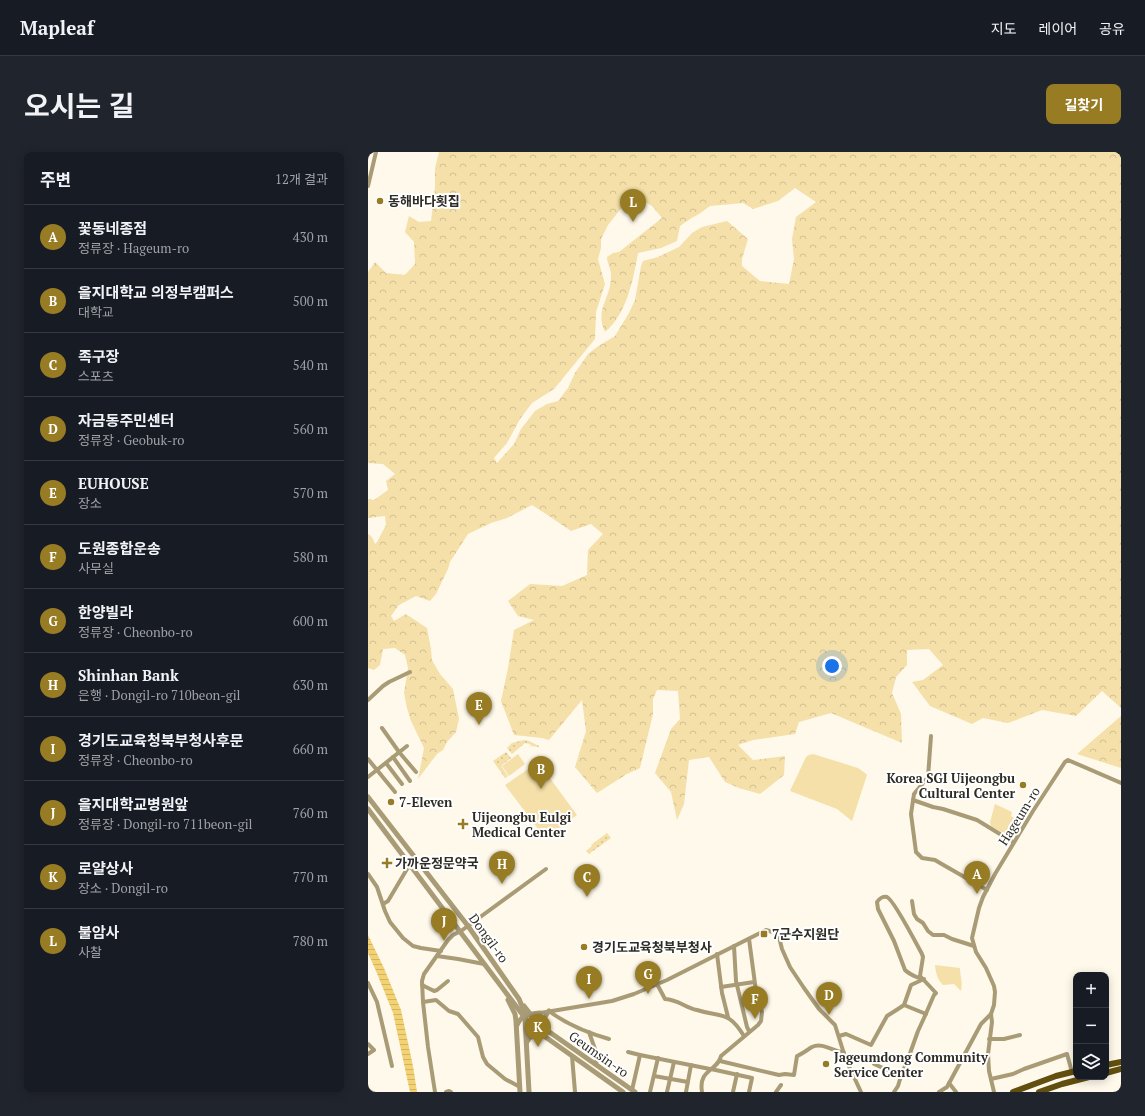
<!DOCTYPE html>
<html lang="ko">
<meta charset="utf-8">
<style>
:root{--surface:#171b24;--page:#20242c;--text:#f1f3f6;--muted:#9ea1a6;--line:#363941;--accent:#977c24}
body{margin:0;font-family:"PT Serif","Noto Sans KR",serif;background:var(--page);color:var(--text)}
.controls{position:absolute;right:12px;bottom:12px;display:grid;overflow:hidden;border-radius:8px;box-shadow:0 2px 10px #0003}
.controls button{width:36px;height:36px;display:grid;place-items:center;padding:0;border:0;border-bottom:1px solid var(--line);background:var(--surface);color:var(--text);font:20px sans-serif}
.you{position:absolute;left:464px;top:514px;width:14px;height:14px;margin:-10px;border:3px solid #fff;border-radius:50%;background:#1a73e8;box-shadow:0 0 0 6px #1a73e833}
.badge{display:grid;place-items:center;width:26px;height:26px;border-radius:50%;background:var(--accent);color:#fff;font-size:13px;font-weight:700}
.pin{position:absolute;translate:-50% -33px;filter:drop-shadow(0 1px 2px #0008)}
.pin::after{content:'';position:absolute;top:21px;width:14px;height:12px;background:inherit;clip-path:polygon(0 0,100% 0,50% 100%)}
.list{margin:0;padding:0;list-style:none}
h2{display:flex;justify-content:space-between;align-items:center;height:52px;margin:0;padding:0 16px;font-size:17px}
h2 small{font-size:13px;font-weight:400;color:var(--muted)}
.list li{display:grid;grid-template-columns:26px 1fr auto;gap:12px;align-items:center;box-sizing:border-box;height:64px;padding:0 16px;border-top:1px solid var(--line)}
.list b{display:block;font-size:15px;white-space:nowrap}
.list p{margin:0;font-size:13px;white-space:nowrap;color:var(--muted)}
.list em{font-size:13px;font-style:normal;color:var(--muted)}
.icon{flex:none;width:22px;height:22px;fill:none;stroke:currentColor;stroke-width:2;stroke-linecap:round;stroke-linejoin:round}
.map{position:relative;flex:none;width:753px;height:940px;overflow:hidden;border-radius:8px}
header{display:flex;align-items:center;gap:24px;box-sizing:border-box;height:56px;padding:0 20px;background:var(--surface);border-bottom:1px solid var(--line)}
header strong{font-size:19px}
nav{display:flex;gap:22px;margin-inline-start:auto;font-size:14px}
.intro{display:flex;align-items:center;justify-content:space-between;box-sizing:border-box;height:96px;padding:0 24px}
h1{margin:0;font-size:28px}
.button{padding:10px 18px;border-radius:8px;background:var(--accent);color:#fff;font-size:14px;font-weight:700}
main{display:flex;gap:24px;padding:0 24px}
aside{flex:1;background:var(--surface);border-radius:8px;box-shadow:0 2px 10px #0003}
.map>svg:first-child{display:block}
.grass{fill:url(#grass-dots)}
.forest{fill:url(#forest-crowns);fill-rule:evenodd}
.park{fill:#f4e0a8}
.water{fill:url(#water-rules)}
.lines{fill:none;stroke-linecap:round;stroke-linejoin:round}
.minor{stroke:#a99b76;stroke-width:4}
.tertiary{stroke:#a99b76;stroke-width:5}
.primary{stroke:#624f0f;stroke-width:6}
.poi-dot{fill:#977c24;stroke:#fff;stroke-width:1.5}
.labels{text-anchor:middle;stroke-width:4;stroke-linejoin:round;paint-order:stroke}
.poi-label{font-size:13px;font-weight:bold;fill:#2e2c25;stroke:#fff;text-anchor:start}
.street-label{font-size:13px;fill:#2e2c25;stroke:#fff}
</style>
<header>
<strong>Mapleaf</strong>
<nav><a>지도</a><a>레이어</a><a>공유</a></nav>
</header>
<div class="intro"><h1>오시는 길</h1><a class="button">길찾기</a></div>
<main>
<aside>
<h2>주변<small>12개 결과</small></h2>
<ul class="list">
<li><span class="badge">A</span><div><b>꽃동네종점</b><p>정류장 · Hageum-ro</p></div><em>430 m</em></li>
<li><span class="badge">B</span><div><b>을지대학교 의정부캠퍼스</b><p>대학교</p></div><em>500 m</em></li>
<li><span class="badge">C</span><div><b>족구장</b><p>스포츠</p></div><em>540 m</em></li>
<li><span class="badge">D</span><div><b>자금동주민센터</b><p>정류장 · Geobuk-ro</p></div><em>560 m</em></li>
<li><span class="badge">E</span><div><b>EUHOUSE</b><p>장소</p></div><em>570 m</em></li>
<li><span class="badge">F</span><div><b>도원종합운송</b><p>사무실</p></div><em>580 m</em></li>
<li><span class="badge">G</span><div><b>한양빌라</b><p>정류장 · Cheonbo-ro</p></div><em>600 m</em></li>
<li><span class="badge">H</span><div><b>Shinhan Bank</b><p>은행 · Dongil-ro 710beon-gil</p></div><em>630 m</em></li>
<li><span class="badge">I</span><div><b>경기도교육청북부청사후문</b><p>정류장 · Cheonbo-ro</p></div><em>660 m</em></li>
<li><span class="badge">J</span><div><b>을지대학교병원앞</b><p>정류장 · Dongil-ro 711beon-gil</p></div><em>760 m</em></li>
<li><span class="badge">K</span><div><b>로얄상사</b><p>장소 · Dongil-ro</p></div><em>770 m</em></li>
<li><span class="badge">L</span><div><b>불암사</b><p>사찰</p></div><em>780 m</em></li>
</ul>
</aside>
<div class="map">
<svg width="753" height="940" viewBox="0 0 753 940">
<defs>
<pattern id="grass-dots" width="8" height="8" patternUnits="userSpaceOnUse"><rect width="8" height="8" fill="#f4e0a8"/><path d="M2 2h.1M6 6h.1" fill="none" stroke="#d2c090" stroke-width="1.8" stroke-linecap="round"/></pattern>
<pattern id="forest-crowns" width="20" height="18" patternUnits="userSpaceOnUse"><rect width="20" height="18" fill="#f4e0a8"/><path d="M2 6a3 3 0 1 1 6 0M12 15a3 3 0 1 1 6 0" fill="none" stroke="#d2c090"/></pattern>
<pattern id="water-rules" width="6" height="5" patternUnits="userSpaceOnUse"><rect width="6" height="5" fill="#f3d273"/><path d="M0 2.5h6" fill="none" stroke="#d1b463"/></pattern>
</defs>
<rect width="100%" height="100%" fill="#fef9ea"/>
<g class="grass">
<polygon points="156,588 161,589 171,594 171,595 163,594 162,592 157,591 144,602 139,596 144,591"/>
<polygon points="138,600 143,606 133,614 140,624 137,626 125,609"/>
<polygon points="239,681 243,686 221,702 218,699 224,694 223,693"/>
</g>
<g class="forest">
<path d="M71,0H753V556L734,539L708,564L674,558L640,571L615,566L604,572L562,554L544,530L555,528L575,513L561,497L539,498V513L528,525L524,541L533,562L534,591L463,561L431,570L427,582L385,588L370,593L385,608L417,604L416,623L392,642L371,636L357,630L341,605L321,608L316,652L309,668L303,640L287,621L303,577L312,567L310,539L289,538L285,547V562L272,616L259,622L229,641L207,615L218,579L214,548L181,588L174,586L146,583L133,549L140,516L146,478L166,468L150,464L140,449L162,432L194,434L219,423L220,398L235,382L223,372L203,379L178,362L164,353L139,366L123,371L100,382L82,410L80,417L68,442L62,449L48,444L31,453L23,464L26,469L38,462L59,476L63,497L64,508L72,522L85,537L91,567L88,580L79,590L75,598L69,602L50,627L56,596L43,569L39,556L36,541L40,516L37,503L27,496L15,497L12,513L6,518L0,516V382L4,385L7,392L9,390L18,373L17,364L0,366V347L6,348L20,338L18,329L27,322L15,312L0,311V120L7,110L18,121L37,123L47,112L46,90L37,80L41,64L51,70L63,69L67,35V16ZM427,36L448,50L428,65L424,87L426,107L421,132L392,129L374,114V107L380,87L359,69L334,75L324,81L311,95L290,105L275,109L273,114L267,148L261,161L247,184L229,195L220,202L207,221L200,236L190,249L179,252L167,259L153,277L146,292L129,311L126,306L139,291L152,267L164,251L186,237L227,187L228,160L237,132L230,107L233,96V87L240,73L259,49L267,44L284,54L294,66L251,100L245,101L239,105C239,111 243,117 243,123C244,146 226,156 237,180C259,162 265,128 270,101L293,96L309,89L312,74L322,67L331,62L342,54L375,51L385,57L410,49Z"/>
<polygon points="753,564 753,616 709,602"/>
</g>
<g class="park">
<polygon points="150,602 157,612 141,624 134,614"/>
<polygon points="445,602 490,616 497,621 499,623 484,669 469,657 422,639 438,605 441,603"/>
<polygon points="170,610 209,663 177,686 137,633"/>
<polygon points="627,652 644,660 643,664 654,671 644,686 623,674 622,670"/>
<path d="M567,813L592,816C592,825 595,829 593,839L586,832L575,833C569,827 568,821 567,813Z"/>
</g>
<polygon class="water" points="0,783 16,816 33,858 45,914 49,940 42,940 25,861 8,819 0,801"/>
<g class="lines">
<g class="minor">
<polyline points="0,34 8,0"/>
<polyline points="0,548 15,534 21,530 42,520"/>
<polyline points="14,576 31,600 48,620"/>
<polyline points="563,584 560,625 546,642 543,662 548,700 554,706 567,708 572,711 619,738"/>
<polyline points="25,605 42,629"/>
<polyline points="0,607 27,640"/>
<polyline points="18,611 34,632"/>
<polyline points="0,625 39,594"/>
<polyline points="545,648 565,655 575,657 609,668 645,690"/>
<polyline points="0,722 9,735 17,759 22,770 35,786 45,794 53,796 73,799"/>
<polyline points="544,749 546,762 549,767 555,771 560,779 565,783 576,783 584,787 606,794"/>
<polyline points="15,752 20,749 42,712"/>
<polyline points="366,794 368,829 379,875 381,879"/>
<polyline points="349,802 354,841 360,865"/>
<polyline points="69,804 90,807 116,812"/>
<polyline points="0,831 9,850 24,914"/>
<path d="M289,832L297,847C311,848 316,855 329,858C354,866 360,858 376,884"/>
<polyline points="54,833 66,839 69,838 80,829"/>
<polyline points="353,835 386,830"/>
<polyline points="55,850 68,848 81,859 90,862 110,885 115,905 119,912 137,927 152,935"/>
<polyline points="536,853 558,862"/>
<path d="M181,859C198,872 220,881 241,887"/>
<polyline points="172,861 244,849 266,842 299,828 398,778 408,781 411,785 414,797 422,815 436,836 451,857 467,873 478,908 493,940"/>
<polyline points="221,880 229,903 228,913"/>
<polyline points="471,884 478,882 503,893 519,864 530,857 536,853 543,833 556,827"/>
<polyline points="621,887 636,887 652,883"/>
<polyline points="0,892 6,898 0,902"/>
<polyline points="260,900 272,903"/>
<polyline points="204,904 207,940"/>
<path d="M352,909L411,923L417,922L426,923L429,904C434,902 439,898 444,895C454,890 465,899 476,901"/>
<polyline points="506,912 533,924"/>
<polyline points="343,917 384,926 381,940"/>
<polyline points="286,924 320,930"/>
<polyline points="623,927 645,922 656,917 699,902 704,920"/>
<polyline points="581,931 588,940"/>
<polyline points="0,938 3,940"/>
<polyline points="264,938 272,903 342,917"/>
<polyline points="67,940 60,895 55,850 54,829 56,822 80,788 85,783 93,779 178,717"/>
<polyline points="78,940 81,939 83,940"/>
<polyline points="282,940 290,906"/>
<polyline points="299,940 306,910"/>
<polyline points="318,940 323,913"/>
<path d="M334,940C330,917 350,919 353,904L390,873L393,869L394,860L388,839L381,787"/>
<polyline points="365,940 369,922"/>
<polyline points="408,940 413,933"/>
<path d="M526,940L530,934L533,924L540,907L550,879L556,866L566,843L568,841L552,824L555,805L554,802C549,793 526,748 519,745C515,744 511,747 509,750L510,757L526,789L537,818C541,822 546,824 551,826L552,824"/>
<polyline points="571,940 579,935 613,872 623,862"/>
<polyline points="626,940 621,919 620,902 624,870 623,862 626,853 627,840 626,834 618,816 608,800 604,786 611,756 615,745 627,722 665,659 697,610 700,608 753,631"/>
</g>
<g class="tertiary">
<polyline points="0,645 100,774 151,847 156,859 157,867 161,940"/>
<polyline points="0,657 163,874 169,879 255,940"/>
<polyline points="140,848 147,862 148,869 152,940"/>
<polyline points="156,854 170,872 267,940"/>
<path d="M149,873C153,863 161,862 172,861"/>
<path d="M177,877C174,870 176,865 181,859"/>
<path d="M159,890C162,884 167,881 173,883"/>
</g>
<g class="primary">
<polyline points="738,913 753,910"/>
<polyline points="738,921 753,917"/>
<polyline points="645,940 688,924 708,919"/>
<polyline points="671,940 694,932 721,925"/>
</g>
</g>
<g class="poi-dot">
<circle cx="12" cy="49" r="4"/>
<circle cx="655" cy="633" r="4"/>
<circle cx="23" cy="650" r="4"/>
<path d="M93 666h4v4h4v4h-4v4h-4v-4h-4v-4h4z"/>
<path d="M17 705h4v4h4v4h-4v4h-4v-4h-4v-4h4z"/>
<rect x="392" y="778" width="8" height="8" rx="2"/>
<circle cx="216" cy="795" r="4"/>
<circle cx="458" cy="912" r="4"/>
</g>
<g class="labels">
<g class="poi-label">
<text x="20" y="54">동해바다횟집</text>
<text x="647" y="631" text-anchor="end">Korea SGI Uijeongbu<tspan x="647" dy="15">Cultural Center</tspan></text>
<text x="31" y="655">7-Eleven</text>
<text x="104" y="670">Uijeongbu Eulgi<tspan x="104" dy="15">Medical Center</tspan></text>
<text x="27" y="716">가까운정문약국</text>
<text x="404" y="787">7군수지원단</text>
<text x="224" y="800">경기도교육청북부청사</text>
<text x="466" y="910">Jageumdong Community<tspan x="466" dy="15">Service Center</tspan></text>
</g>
<g class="street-label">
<text transform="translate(651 664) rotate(-58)" y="5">Hageum-ro</text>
<text transform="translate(121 786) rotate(54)" y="5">Dongil-ro</text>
<text transform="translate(231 902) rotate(35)" y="5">Geumsin-ro</text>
</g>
</g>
</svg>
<div class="controls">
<button>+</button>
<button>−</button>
<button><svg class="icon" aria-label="layers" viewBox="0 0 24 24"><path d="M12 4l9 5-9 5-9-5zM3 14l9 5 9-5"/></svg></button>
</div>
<div class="you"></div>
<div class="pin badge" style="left:609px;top:742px">A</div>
<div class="pin badge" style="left:173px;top:637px">B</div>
<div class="pin badge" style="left:219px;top:745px">C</div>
<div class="pin badge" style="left:461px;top:863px">D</div>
<div class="pin badge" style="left:111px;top:573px">E</div>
<div class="pin badge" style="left:387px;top:867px">F</div>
<div class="pin badge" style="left:280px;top:842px">G</div>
<div class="pin badge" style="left:134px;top:732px">H</div>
<div class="pin badge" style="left:221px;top:847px">I</div>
<div class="pin badge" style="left:76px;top:789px">J</div>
<div class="pin badge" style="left:170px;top:895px">K</div>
<div class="pin badge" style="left:265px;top:70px">L</div>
</div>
</main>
